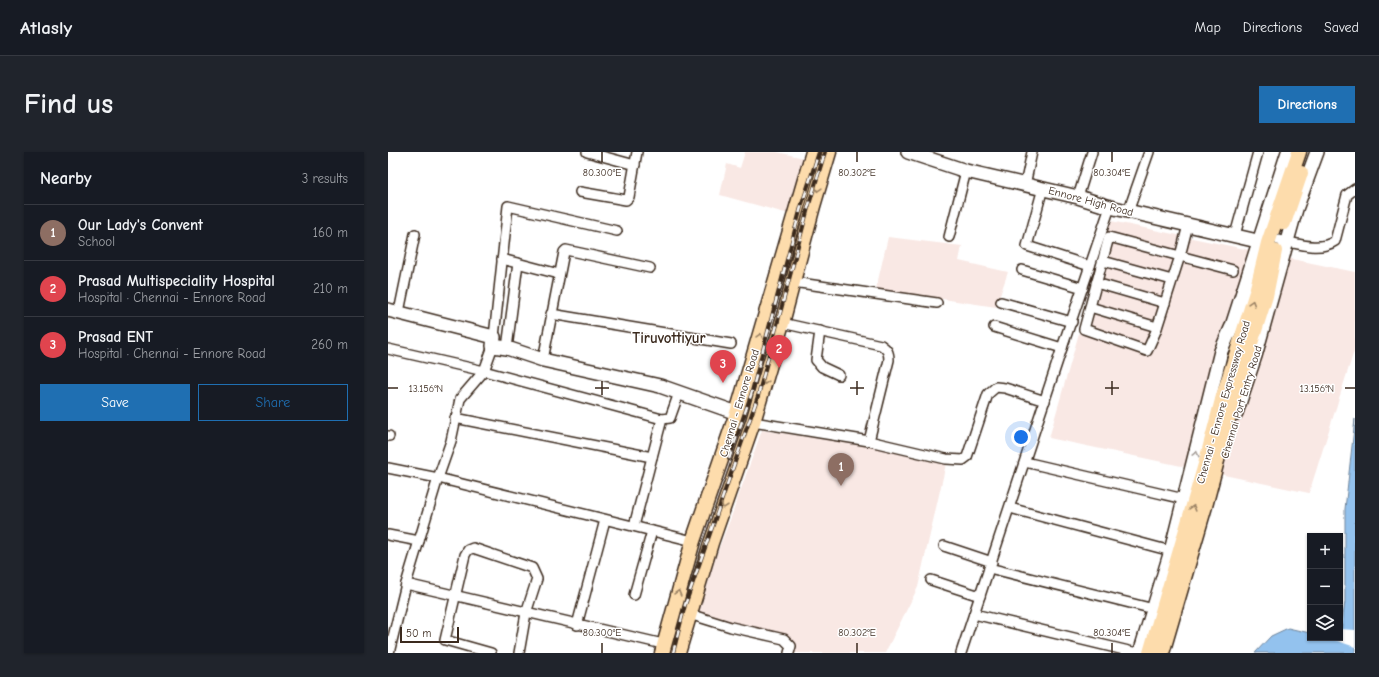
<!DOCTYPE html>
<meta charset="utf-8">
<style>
:root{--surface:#171b24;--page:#20242c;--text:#f1f3f6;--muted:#9ea1a6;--line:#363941;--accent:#1f6fb2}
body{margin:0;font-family:"Comic Neue",sans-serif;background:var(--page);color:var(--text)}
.controls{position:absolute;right:12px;bottom:12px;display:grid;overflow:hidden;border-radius:0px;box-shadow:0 1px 3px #0004}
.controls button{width:36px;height:36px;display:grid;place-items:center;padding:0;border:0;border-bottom:1px solid var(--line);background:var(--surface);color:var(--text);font:20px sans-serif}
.scale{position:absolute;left:12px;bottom:10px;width:59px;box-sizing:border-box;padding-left:4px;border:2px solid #3b2a1e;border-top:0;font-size:11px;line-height:14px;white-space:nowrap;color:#3b2a1e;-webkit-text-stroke:3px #fff;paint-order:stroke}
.you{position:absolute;left:633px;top:285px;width:14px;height:14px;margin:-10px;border:3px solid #fff;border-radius:50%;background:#1a73e8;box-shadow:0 0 0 6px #1a73e833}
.badge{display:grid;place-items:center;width:26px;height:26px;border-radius:50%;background:var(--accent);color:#fff;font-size:13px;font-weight:700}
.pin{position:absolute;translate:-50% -33px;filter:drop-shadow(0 1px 2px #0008)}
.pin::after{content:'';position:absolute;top:21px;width:14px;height:12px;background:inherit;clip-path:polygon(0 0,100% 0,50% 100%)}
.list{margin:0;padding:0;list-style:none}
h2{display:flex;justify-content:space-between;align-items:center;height:52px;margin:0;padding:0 16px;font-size:17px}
h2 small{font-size:13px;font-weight:400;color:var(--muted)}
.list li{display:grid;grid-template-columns:26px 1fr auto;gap:12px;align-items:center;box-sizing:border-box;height:56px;padding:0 16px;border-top:1px solid var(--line)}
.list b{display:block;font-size:15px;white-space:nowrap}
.list p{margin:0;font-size:13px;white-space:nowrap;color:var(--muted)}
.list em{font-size:13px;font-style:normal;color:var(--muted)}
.actions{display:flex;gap:8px;padding:12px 16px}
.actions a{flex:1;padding:9px 0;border:1px solid var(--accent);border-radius:0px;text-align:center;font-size:14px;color:var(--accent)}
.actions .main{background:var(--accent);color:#fff}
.icon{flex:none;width:22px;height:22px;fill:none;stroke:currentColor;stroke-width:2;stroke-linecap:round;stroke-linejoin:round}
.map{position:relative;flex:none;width:967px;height:501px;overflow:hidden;border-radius:0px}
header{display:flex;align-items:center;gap:24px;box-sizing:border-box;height:56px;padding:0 20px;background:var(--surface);border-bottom:1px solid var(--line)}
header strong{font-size:19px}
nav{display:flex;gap:22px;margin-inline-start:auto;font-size:14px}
.intro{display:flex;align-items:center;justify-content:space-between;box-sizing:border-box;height:96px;padding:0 24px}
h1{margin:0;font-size:28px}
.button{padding:10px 18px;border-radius:0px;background:var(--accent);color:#fff;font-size:14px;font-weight:700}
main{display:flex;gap:24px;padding:0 24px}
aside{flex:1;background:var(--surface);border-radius:0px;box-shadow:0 1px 3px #0004}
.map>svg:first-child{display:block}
.built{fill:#f9e8e4}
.water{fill:#93c2ee;stroke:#70859b}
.pier{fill:#fff}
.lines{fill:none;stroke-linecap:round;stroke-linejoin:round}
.street-casing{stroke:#3b2a1e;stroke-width:12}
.secondary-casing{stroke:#3b2a1e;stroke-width:16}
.primary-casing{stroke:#3b2a1e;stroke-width:17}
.street{stroke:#fff;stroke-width:9}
.secondary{stroke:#fff;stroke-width:13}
.primary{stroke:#fddcac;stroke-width:14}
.rail-casing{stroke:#3b2a1e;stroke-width:4}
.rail{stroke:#fff;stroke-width:2.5;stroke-dasharray:8;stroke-linecap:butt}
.oneway{stroke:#9c8365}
.oneway2{stroke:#a79f9a}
.ticks{fill:none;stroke:#3b2a1e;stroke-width:1.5}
.labels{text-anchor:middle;stroke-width:3;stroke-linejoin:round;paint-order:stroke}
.street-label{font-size:11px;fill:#3b2a1e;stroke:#fff}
.district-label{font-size:15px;font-weight:bold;fill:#3b2a1e;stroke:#fff}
.ticks-label{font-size:10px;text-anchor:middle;fill:#3b2a1e;stroke:#fff;stroke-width:3;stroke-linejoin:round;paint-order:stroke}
</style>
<header>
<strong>Atlasly</strong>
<nav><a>Map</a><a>Directions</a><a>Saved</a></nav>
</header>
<div class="intro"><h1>Find us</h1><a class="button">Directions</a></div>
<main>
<aside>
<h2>Nearby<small>3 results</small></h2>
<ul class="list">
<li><span class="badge" style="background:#8d6e63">1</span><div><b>Our Lady's Convent</b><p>School</p></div><em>160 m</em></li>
<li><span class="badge" style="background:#e0444e">2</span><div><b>Prasad Multispeciality Hospital</b><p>Hospital · Chennai - Ennore Road</p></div><em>210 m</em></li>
<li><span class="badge" style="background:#e0444e">3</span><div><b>Prasad ENT</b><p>Hospital · Chennai - Ennore Road</p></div><em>260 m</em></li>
</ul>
<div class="actions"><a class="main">Save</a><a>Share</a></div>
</aside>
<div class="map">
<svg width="967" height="501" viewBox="0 0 967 501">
<rect width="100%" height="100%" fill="#fff"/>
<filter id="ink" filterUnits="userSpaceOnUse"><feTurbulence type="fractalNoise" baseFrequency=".025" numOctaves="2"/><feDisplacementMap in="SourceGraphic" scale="8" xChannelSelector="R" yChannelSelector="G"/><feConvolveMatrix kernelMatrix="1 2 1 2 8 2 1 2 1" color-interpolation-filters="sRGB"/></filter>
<g filter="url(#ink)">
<g class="built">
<polygon points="357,0 389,0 416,6 401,62 332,43 339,12 352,16"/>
<polygon points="723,69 967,120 967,196 921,341 661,286"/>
<polygon points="500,85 574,94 571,109 620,120 608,155 488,137"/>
<polygon points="374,278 490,295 558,312 530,435 497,501 404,501 407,491 305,462 342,368"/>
</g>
<polygon class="water" points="967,267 967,501 867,501 883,484 900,476 922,481 922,486 952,486 957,450 957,357"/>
<polygon class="pier" points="952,477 967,478 967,495 941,486 952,486"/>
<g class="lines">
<g class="street-casing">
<g id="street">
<polyline points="199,0 247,13"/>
<polyline points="637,33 644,0"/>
<polyline points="655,36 639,94 702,114"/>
<polyline points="192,40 238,48 241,45 249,0"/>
<polyline points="690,45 704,0"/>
<polyline points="740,60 761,0"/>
<polyline points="800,73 792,104 721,85 696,177 759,199 768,179 792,104 845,118"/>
<polyline points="847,83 870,0"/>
<polyline points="561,85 578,19"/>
<path d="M890,88C908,91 931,100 947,89L959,43L967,37"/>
<polyline points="114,107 171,122"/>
<polyline points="715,109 784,128"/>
<polyline points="634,118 695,136"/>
<polyline points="405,130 549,151"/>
<polyline points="708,131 777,151"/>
<polyline points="613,150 684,170"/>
<polyline points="702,155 769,175"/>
<polyline points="11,160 27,82"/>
<polyline points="163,162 343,192"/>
<path d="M394,171L493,193C499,197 501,200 501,208L481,289"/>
<polyline points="606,175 674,196"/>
<polyline points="432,179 428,208 434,215 451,223"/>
<polyline points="106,185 120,54 229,79"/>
<polyline points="119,196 130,111"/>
<polyline points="0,197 96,219 274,267"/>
<polyline points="155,208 176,100 178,98 262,116"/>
<polyline points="67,266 264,305"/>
<polyline points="365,270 481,289 558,307 575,308 579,305 600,242 608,235 617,236 657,249"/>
<polyline points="0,284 1,284"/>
<polyline points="637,310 796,347"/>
<polyline points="0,316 50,326 305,389"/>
<polyline points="622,356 783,399"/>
<polyline points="246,374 274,267 282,266 291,241"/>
<polyline points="0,383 31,389"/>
<polyline points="556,394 604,410"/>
<polyline points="601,416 766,457"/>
<polyline points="543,428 592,444"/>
<polyline points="18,432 275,492"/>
<polyline points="246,443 264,379"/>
<polyline points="301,462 343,475 396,487 403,494 401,501"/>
<polyline points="586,462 749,501"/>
<polyline points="189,473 217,368"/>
<polyline points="1,501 18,432 50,326 63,289 72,247 96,219 105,194"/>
<polyline points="103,501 57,488 77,403 80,398 85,396 144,416 149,427 138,461 131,501"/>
<polyline points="573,501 674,196 722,55"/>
</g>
</g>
<g class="secondary-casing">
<g id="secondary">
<polyline points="520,0 578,19 690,45 722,55 878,91"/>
<polyline points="0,158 106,185 105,194 119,196 155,208 272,234 349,261"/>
<polyline points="848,261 867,204 908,57 929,0"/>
<polyline points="752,501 783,399 833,199 844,174 900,0"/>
</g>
</g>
<g class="primary-casing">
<g id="primary">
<polyline points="896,71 913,21"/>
<polyline points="274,501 305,389 349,261 425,0"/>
<polyline points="290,501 323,391 365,270 394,171 425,54 441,0"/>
<polyline points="762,501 818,309 835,244 868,140 880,91 911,0"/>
<polyline points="774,501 817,354 845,248 878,144 887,99"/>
</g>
</g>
<use href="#street" class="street"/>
<use href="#secondary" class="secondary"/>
<use href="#primary" class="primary"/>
<g class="rail-casing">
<g id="rail">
<polyline points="341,307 363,243 413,55 431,0"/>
<polyline points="285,501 297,453 370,244 420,56 437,0"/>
</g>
</g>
<use href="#rail" class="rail"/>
</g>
<defs><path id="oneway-chevron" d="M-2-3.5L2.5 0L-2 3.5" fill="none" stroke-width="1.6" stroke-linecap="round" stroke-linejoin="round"/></defs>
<g class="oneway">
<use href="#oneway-chevron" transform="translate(430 37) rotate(107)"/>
<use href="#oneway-chevron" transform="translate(864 151) rotate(-73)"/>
<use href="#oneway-chevron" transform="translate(372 184) rotate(-74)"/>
<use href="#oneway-chevron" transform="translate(377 230) rotate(107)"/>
<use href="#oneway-chevron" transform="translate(336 354) rotate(109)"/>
<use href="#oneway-chevron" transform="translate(805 356) rotate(-74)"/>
<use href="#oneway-chevron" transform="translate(290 441) rotate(-74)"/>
</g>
<use class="oneway2" href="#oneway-chevron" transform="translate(808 302) rotate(-76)"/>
</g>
<path class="ticks" d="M214,0V10M469,0V10M724,0V10M214,229V243M469,229V243M724,229V243M0,236H10M207,236H221M462,236H476M717,236H731M957,236H967M214,491V501M469,491V501M724,491V501"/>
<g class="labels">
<g class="street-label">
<text transform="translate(703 49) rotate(15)" y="4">Ennore High Road</text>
<text transform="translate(835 250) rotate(-74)" y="4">Chennai - Ennore Expressway Road</text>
<text transform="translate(853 250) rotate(-73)" y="4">Chennai Port Entry Road</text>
<text transform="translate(351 251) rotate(-73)" y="4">Chennai - Ennore Road</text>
</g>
<g class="district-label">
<text x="281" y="191">Tiruvottiyur</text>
</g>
</g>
<g class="ticks-label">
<text x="214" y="24">80.300°E</text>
<text x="469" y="24">80.302°E</text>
<text x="724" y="24">80.304°E</text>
<text x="38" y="240">13.156°N</text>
<text x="929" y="240">13.156°N</text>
<text x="214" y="484">80.300°E</text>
<text x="469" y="484">80.302°E</text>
<text x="724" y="484">80.304°E</text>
</g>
</svg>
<div class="controls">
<button>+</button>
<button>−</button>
<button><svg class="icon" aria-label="layers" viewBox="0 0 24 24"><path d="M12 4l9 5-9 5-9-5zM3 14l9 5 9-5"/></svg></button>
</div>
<div class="scale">50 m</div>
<div class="you"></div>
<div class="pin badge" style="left:453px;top:334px;background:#8d6e63">1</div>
<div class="pin badge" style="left:391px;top:216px;background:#e0444e">2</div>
<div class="pin badge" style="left:335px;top:231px;background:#e0444e">3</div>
</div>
</main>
